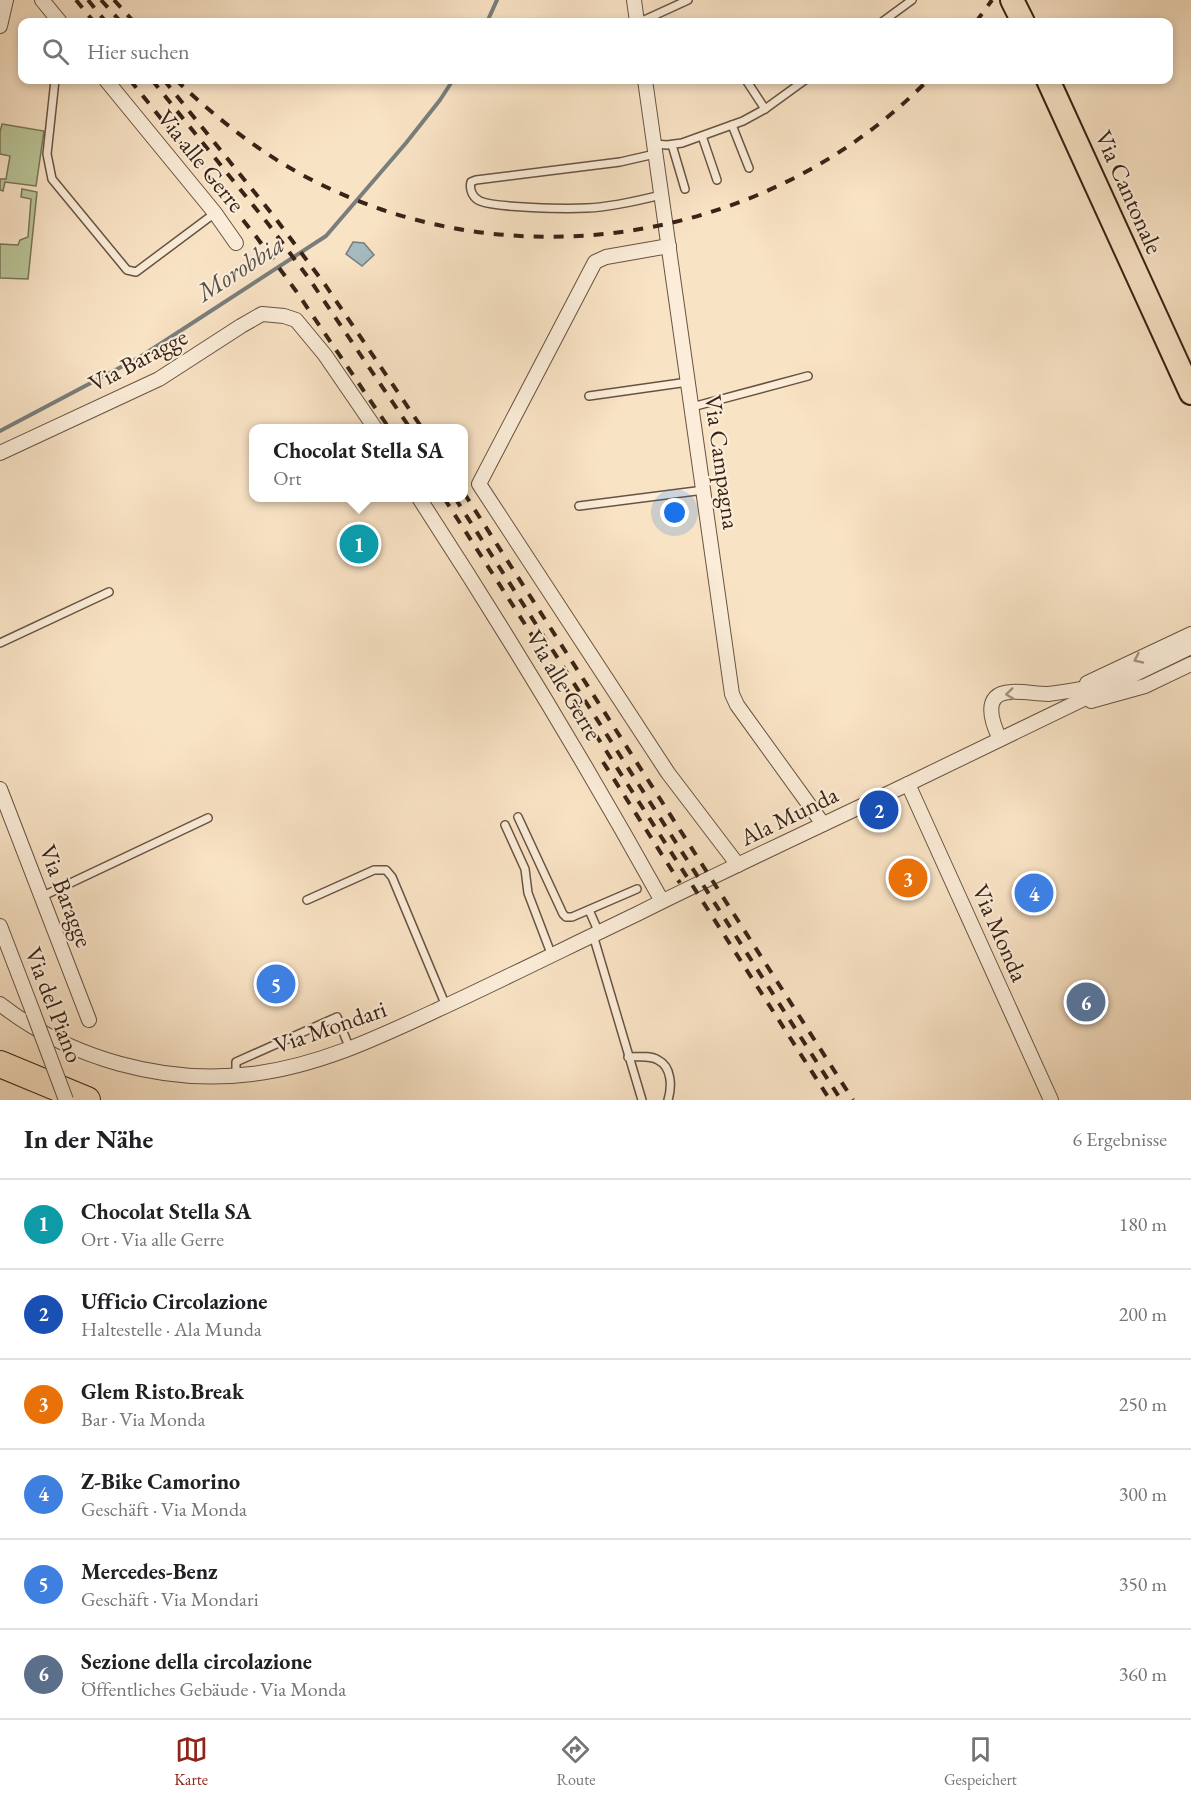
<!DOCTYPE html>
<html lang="de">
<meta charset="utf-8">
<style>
:root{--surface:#fff;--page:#f2f2f2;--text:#202124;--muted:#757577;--line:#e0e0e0;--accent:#8f2418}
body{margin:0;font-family:"EB Garamond",serif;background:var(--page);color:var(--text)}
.you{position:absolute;left:675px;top:513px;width:21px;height:21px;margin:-15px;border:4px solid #fff;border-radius:50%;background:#1a73e8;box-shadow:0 0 0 9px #1a73e833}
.badge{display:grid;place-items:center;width:39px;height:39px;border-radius:50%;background:var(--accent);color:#fff;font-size:20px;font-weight:700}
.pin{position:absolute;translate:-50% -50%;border:3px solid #fff;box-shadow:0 2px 6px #0006}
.popup{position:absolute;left:249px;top:424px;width:219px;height:78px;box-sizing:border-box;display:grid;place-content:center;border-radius:12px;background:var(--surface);filter:drop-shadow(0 2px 4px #0005);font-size:20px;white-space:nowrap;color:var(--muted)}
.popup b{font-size:22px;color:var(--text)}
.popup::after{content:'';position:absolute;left:50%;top:100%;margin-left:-12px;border:12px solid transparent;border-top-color:var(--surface)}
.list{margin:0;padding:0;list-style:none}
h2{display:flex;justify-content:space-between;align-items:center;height:78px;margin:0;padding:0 24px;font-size:26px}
h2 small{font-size:20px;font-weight:400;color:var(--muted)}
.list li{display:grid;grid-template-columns:39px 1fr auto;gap:18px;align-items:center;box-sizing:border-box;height:90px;padding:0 24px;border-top:2px solid var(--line)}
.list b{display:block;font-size:22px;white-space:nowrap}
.list p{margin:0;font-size:20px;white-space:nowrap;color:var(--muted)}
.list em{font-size:20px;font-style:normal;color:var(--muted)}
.icon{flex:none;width:33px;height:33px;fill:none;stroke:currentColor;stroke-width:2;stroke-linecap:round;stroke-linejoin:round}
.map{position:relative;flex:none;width:1191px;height:1100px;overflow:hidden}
.search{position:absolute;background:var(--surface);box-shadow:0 3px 9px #0003;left:18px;right:18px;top:18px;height:66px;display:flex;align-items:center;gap:15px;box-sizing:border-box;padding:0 21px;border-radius:12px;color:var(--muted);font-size:22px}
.sheet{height:618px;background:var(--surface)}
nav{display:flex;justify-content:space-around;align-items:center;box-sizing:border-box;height:84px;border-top:2px solid var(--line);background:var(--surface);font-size:16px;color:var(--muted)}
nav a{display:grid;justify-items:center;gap:3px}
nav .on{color:var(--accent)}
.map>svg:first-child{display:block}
.green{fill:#b9c598;stroke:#787457;stroke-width:1.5}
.water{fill:#a4bbc0;stroke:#797e7c;stroke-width:1.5}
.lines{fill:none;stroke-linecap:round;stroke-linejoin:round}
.stream{stroke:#797e7c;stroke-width:4}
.service-casing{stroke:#685342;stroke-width:10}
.minor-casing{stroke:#685342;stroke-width:16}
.primary-casing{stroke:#382316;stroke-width:26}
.motorway-casing{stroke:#382316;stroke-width:28}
.service{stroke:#fbedd9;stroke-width:7}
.minor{stroke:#fbedd9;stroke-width:14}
.primary{stroke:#f9e3c5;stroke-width:22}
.motorway{stroke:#f9e3c5;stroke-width:26}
.rail{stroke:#382316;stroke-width:4;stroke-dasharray:10 10;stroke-linecap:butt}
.minor-bridge-casing{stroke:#685342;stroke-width:16;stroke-linecap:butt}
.minor-bridge{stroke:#fbedd9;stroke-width:14}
.oneway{stroke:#a39281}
.labels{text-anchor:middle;stroke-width:4.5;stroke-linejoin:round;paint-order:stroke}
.street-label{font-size:24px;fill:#382316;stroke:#fbedd9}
.water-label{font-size:26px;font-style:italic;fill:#585149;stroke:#fbedd9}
</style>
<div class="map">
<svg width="1191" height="1100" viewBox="0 0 1191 1100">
<rect width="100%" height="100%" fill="#f9e3c5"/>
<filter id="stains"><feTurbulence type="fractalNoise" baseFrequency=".00333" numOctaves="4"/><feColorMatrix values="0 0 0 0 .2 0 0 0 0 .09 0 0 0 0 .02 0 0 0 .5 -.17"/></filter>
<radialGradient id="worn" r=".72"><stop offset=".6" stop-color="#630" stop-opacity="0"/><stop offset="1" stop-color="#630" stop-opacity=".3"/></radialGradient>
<g class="green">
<polygon points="2,124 44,131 36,186 5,182 3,191 0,190 0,179 6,179 10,156 0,154 0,132"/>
<polygon points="22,189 37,192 28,279 0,278 0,244 18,245 20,240 28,237 31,199 21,197"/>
</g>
<polygon class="water" points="353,242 364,243 374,255 362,266 346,254"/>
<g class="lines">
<g class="stream">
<polyline points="487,22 497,0"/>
<polyline points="0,431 140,357 326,236 406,143 440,100 453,80"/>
</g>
<g class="service-casing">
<g id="service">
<polyline points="640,22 688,0"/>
<polyline points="882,22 912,0"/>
<polyline points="55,80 47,154 52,179 127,270 136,272 215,213"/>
<polyline points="746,80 765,109"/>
<polyline points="732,125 749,168"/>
<polyline points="702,136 717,180"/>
<polyline points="654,144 667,145 682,143 743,121 765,109 805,80"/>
<polyline points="672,145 685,189"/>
<path d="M655,154L620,162L476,180L471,182C469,190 473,198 480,201C497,208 566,209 587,208C612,207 637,201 661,195"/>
<polyline points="589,396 688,382"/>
<polyline points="692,407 808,376"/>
<polyline points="579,506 704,490"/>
<polyline points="0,643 109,592"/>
<polyline points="518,817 563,914 566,917 572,917 637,889"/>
<polyline points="505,825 525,869 528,893 552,956"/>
<polyline points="43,896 208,818"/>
<polyline points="307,900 374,870 386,870 392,877 446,1006"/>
<polyline points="589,910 599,933"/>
<polyline points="593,935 642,1100"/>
<path d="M628,1057C638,1057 650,1055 658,1060C672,1067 672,1087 668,1100"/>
<polyline points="236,1076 236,1062 337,1017 350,1049"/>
</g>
</g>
<g class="minor-casing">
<g id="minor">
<polyline points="42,0 60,22"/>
<polyline points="634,0 637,22"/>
<polyline points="0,26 6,0"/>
<polyline points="106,80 215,213 236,243"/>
<polyline points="645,80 732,694 737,705 823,824"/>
<polyline points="669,246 606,257 595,262 479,484 668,773 738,865"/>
<polyline points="0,453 159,379 241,326 262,314 284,316 296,320 325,355 375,428"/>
<path d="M419,498C505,630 586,764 662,901"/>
<polyline points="1087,683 1191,634"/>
<polyline points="1091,701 1145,686 1191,664"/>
<path d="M1000,739C992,723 981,693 1011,692C1023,691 1036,694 1048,694C1067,692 1085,688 1104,685"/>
<polyline points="908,784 1051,1100"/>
<polyline points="0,789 89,1020"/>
<polyline points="0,926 33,1012"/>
<path d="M0,1004C70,1059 165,1085 252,1074C318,1066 377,1038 437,1010C504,979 570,946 637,914C727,869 818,827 908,784C1003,738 1097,692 1191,647"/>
</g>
</g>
<g class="primary-casing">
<g id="primary">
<polyline points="1012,0 1023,22"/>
<polyline points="1048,80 1191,393"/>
</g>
</g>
<g class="motorway-casing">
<polyline id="motorway" points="0,1064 87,1100"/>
</g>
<use href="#service" class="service"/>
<use href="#minor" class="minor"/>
<use href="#primary" class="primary"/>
<use href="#motorway" class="motorway"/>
<g class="rail">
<polyline points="76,0 94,22"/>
<polyline points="88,0 106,22"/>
<polyline points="101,0 121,22"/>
<polyline points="114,0 134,22"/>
<polyline points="976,22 992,0"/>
<polyline points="130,80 255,235 296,291 389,428"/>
<polyline points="152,80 269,225 310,280 410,428"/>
<polyline points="164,80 276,219 326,286 422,428"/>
<path d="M176,80C217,119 264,156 314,181C516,284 770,241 928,80"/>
<polyline points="464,493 853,1100"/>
<polyline points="444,498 830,1100"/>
<polyline points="455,498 841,1100"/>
<polyline points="603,762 680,883"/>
</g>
<g class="minor-bridge-casing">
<polyline id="minor-bridge" points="33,1012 66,1100"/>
</g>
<use href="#minor-bridge" class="minor-bridge"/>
</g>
<defs><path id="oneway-chevron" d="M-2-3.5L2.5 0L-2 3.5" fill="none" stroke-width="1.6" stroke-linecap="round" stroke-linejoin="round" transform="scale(1.5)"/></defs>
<g class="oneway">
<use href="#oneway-chevron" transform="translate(1138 659) rotate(155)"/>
<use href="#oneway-chevron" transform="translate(1010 694) rotate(173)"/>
</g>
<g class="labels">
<g class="street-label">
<text transform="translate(201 161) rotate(51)" y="8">Via alle Gerre</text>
<text transform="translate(1129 192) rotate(66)" y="8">Via Cantonale</text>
<text transform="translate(138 360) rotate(-28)" y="8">Via Baragge</text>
<text transform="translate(722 462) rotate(82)" y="8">Via Campagna</text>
<text transform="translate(564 685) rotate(59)" y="8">Via alle Gerre</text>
<text transform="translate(789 816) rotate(-26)" y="8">Ala Munda</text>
<text transform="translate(66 896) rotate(69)" y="8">Via Baragge</text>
<text transform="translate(1000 933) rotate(66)" y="8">Via Monda</text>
<text transform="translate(54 1005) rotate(69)" y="8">Via del Piano</text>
<text transform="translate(330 1027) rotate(-19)" y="8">Via Mondari</text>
</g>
<g class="water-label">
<text transform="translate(240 268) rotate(-33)" y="9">Morobbia</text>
</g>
</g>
<rect width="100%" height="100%" filter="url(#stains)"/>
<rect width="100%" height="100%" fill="url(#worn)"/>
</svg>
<div class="you"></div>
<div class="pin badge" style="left:359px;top:544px;background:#0f9aa8">1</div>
<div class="popup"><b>Chocolat Stella SA</b>Ort</div>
<div class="pin badge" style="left:879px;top:810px;background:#1a4fb4">2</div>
<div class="pin badge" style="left:908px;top:878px;background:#e8710a">3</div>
<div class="pin badge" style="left:1034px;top:893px;background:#3f7fe0">4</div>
<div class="pin badge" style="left:276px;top:984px;background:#3f7fe0">5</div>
<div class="pin badge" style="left:1086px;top:1002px;background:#5c6f8a">6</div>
<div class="search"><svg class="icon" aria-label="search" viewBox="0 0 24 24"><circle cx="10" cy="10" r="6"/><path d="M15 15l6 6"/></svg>Hier suchen</div>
</div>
<section class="sheet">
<h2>In der Nähe<small>6 Ergebnisse</small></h2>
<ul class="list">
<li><span class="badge" style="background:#0f9aa8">1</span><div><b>Chocolat Stella SA</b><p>Ort · Via alle Gerre</p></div><em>180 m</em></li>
<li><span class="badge" style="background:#1a4fb4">2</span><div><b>Ufficio Circolazione</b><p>Haltestelle · Ala Munda</p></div><em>200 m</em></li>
<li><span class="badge" style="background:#e8710a">3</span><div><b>Glem Risto.Break</b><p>Bar · Via Monda</p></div><em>250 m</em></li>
<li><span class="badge" style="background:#3f7fe0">4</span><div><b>Z-Bike Camorino</b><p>Geschäft · Via Monda</p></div><em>300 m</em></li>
<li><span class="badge" style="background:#3f7fe0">5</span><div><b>Mercedes-Benz</b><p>Geschäft · Via Mondari</p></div><em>350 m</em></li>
<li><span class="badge" style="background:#5c6f8a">6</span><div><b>Sezione della circolazione</b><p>Öffentliches Gebäude · Via Monda</p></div><em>360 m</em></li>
</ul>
</section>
<nav>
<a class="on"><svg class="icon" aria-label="map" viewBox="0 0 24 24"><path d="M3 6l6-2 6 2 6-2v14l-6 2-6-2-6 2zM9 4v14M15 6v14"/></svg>Karte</a>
<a><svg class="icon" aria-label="directions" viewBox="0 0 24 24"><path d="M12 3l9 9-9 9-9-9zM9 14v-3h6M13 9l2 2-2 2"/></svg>Route</a>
<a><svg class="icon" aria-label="saved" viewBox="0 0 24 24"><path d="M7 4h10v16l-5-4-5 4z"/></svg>Gespeichert</a>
</nav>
